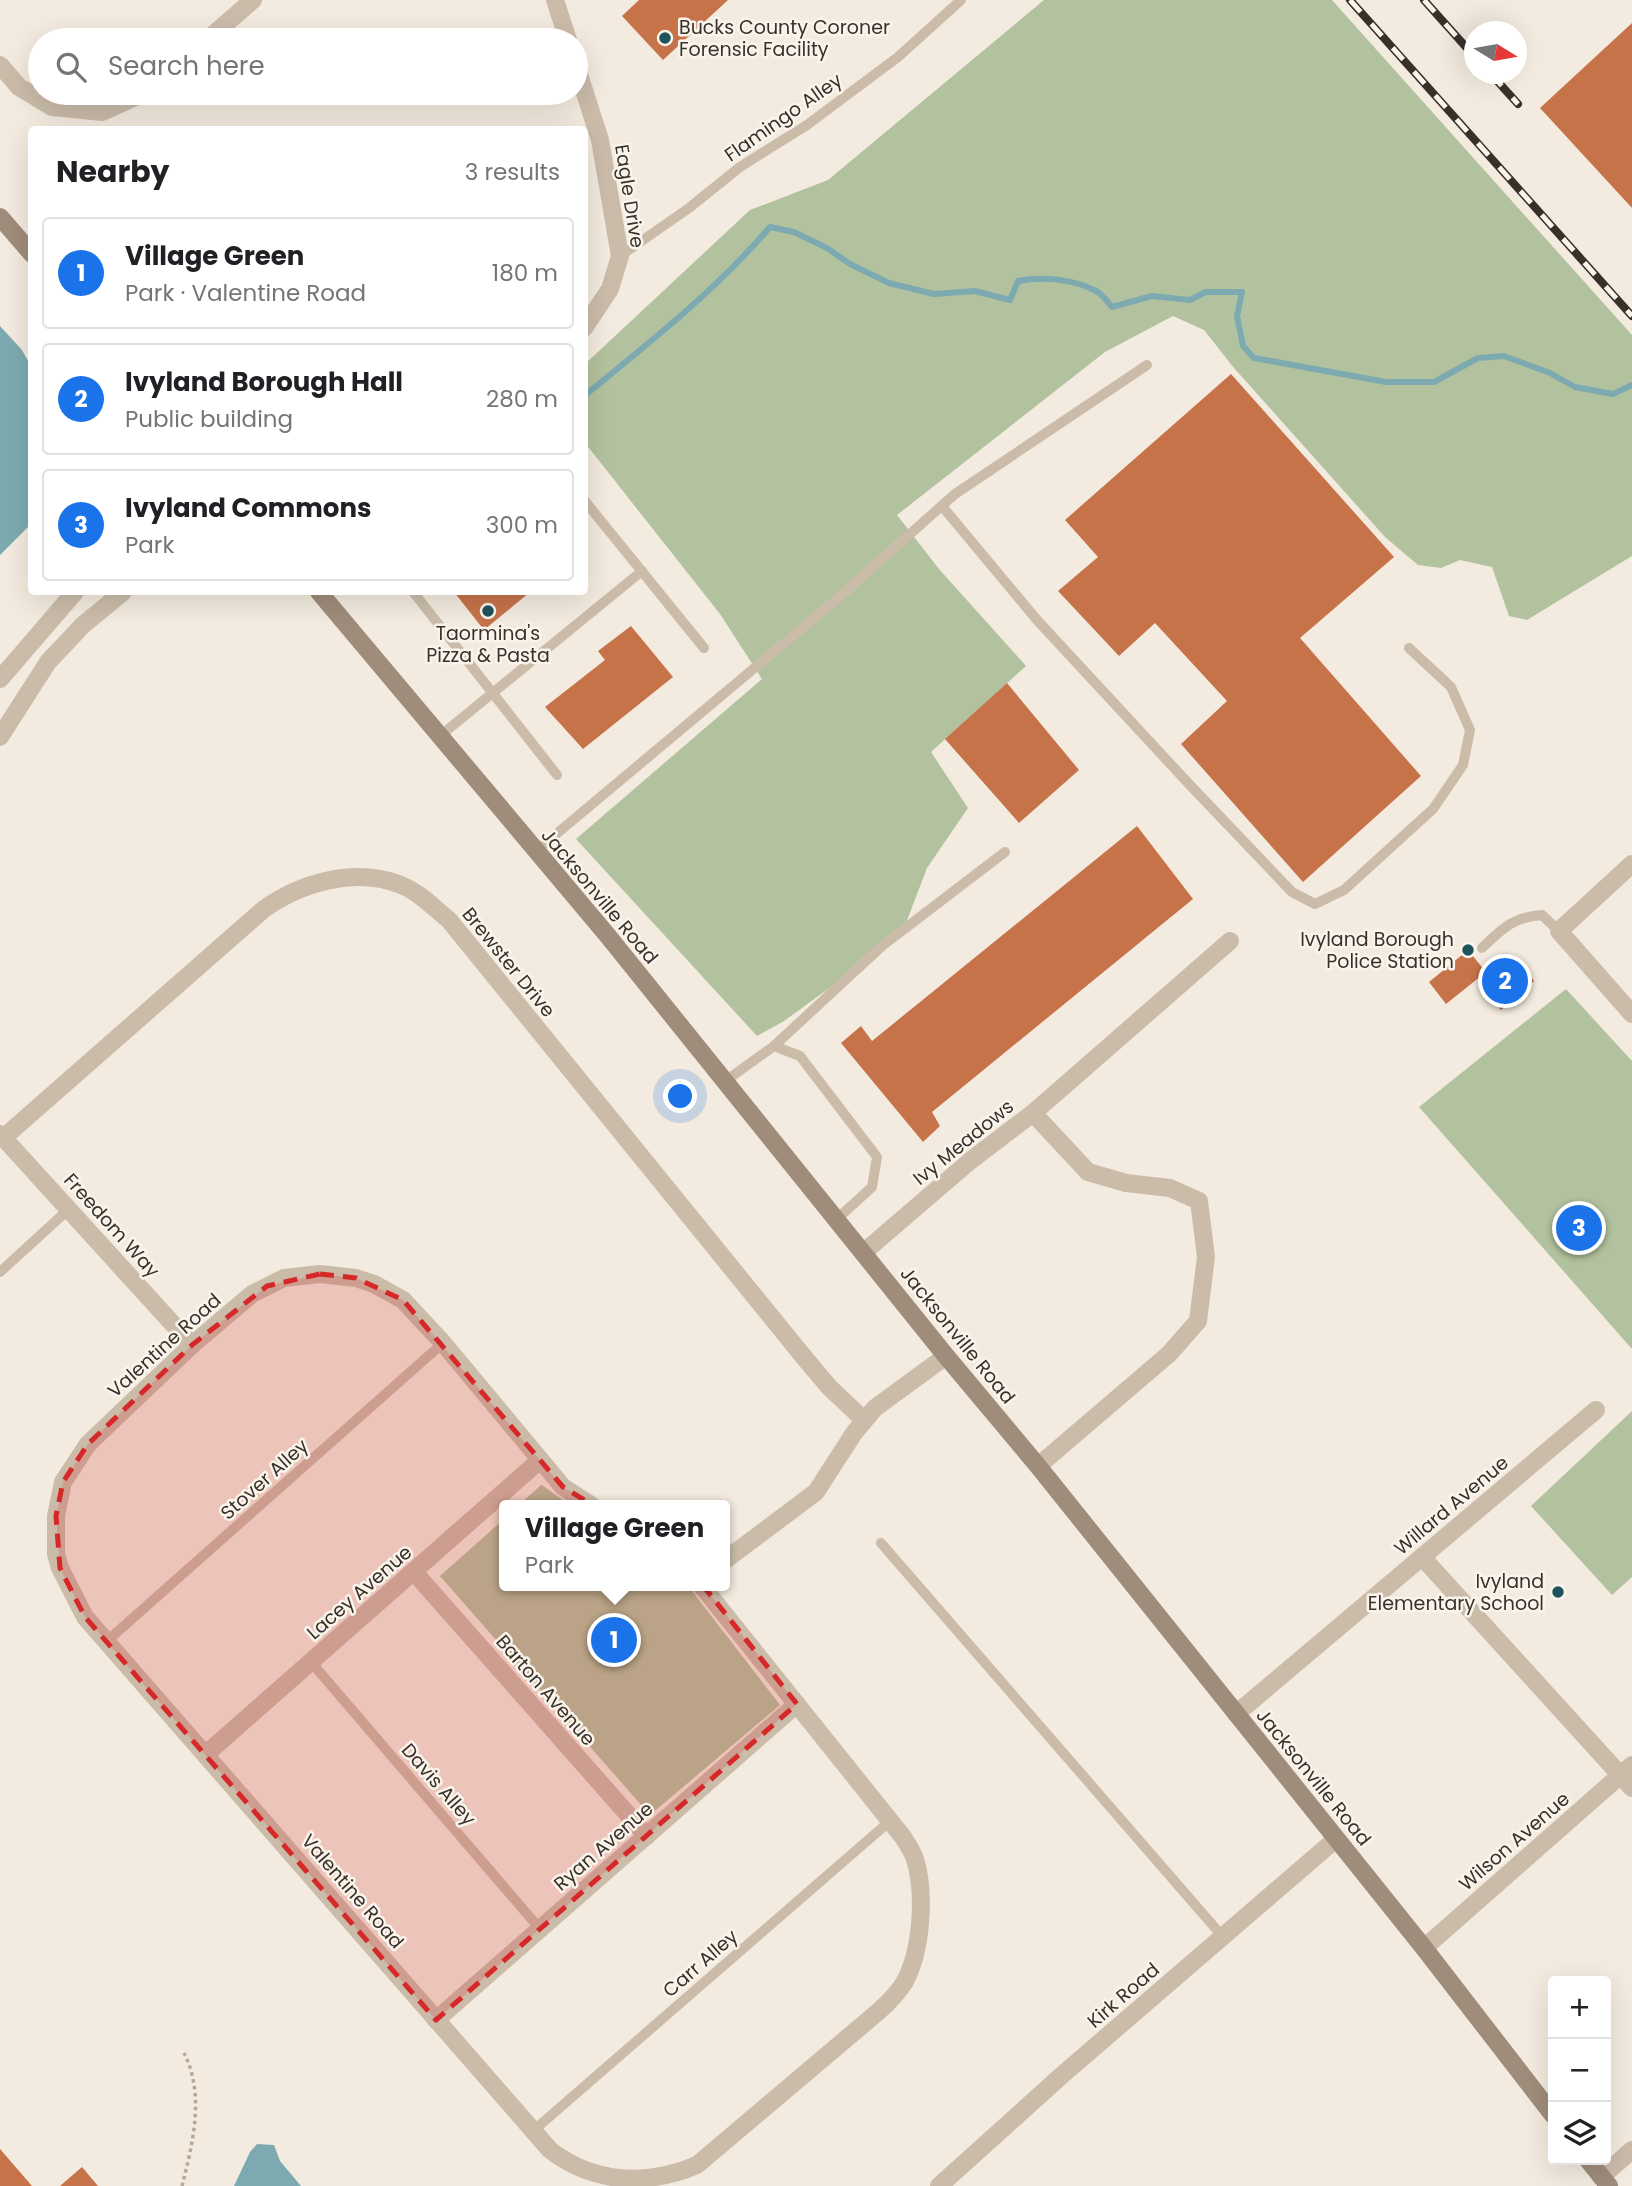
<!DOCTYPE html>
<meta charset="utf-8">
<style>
:root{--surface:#fff;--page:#f2f2f2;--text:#202124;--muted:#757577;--line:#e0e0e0;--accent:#1a73e8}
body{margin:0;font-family:Poppins,sans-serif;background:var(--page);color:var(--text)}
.controls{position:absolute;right:21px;bottom:21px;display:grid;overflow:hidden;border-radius:7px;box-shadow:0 7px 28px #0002}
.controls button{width:63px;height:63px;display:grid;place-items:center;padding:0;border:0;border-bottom:2px solid var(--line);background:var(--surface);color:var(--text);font:35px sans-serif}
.compass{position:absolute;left:1464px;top:21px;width:63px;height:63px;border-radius:50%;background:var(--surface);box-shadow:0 7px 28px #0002;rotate:101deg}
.you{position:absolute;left:681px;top:1097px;width:24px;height:24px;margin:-18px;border:5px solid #fff;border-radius:50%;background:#1a73e8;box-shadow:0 0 0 10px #1a73e833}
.badge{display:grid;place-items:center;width:46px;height:46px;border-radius:50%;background:var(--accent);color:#fff;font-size:23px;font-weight:700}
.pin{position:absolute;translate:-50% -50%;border:4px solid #fff;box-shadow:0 2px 7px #0006}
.popup{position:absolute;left:499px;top:1500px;width:231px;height:91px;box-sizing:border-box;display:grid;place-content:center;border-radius:7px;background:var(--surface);filter:drop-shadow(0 2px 5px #0005);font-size:23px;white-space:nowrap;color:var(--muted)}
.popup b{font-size:26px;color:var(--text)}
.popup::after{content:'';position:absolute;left:50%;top:100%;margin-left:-14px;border:14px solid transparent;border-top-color:var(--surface)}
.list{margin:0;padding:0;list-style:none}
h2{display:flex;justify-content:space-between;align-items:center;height:91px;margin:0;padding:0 28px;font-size:30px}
h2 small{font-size:23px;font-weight:400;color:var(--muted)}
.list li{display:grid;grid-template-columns:46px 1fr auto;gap:21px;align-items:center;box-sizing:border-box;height:112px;margin:0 14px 14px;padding:0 14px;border:2px solid var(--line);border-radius:7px}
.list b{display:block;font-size:26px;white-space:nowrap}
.list p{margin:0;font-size:23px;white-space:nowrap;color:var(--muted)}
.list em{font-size:23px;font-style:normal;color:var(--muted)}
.icon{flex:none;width:38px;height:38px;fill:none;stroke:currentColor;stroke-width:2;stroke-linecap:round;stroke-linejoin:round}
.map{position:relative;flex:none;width:1632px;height:2186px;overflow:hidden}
.search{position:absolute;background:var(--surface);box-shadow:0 7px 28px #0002;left:28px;top:28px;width:560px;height:77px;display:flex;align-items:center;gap:18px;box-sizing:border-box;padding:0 24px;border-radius:38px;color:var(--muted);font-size:26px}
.panel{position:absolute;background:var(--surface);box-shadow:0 7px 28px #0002;left:28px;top:126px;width:560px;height:469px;border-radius:7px}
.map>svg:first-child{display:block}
.green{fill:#b3c29e}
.water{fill:#7daab0}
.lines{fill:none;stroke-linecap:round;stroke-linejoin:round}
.stream{stroke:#7daab0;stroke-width:6}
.building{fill:#c6734a}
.path{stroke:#b7a794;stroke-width:3.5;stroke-dasharray:3.5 3.5;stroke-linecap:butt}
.service{stroke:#cbbcaa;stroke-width:10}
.minor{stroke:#cbbcaa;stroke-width:18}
.secondary{stroke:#9f8c7b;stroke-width:18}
.rail-casing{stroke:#39302a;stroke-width:8}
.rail{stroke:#faf5ec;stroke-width:5;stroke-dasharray:16;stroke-linecap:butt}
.marked{fill:#d62828;fill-opacity:0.2;stroke:#d62828;stroke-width:5;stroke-dasharray:14 9;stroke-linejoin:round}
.poi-dot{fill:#1f525b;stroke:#faf5ec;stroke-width:2.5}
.labels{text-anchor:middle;stroke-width:5;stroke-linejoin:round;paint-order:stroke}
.poi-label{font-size:19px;fill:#39302a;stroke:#faf5ec;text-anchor:end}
.street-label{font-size:19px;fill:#39302a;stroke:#faf5ec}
</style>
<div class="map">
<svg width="1632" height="2186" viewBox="0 0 1632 2186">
<rect width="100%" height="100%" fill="#f3ebdf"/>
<g class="green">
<polygon points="1044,0 1332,0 1632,335 1632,556 1527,620 1509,616 1492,567 1460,560 1441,568 1418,565 1385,537 1234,368 1204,330 1173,316 1105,352 897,515 939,569 1026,666 931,752 968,808 927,868 901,936 784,1021 757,1036 576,839 762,679 720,614 585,443 585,364 750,210 828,180"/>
<polygon points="1566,989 1632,1061 1632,1349 1419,1107"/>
<polygon points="1632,1411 1632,1577 1612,1595 1531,1506"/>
<polygon points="541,1485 542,1485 570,1505 519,1505"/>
<polygon points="504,1519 504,1586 688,1586 780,1705 650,1815 440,1576"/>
</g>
<g class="water">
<polygon points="0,326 22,350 32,368 31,524 0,555"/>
<polygon points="257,2144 274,2145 280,2161 301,2186 234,2186 250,2152"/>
</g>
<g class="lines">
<path class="stream" d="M584,396C649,343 715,291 770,227L794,232L827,248L850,264L889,283L934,294L975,291L1010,300L1018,281C1043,276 1073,279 1096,291C1102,294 1107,301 1112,307L1152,296L1190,300L1206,292H1242L1237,316L1243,346L1254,358L1386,382H1434L1478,358L1504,356L1550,373L1575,387L1613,394L1632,385"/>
</g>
<g class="building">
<polygon points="639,0 728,0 663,60 622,16"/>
<polygon points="1632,23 1632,208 1540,108"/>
<polygon points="1231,374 1394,557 1300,638 1421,776 1303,882 1181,744 1227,701 1155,623 1119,656 1058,591 1098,557 1065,520"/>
<polygon points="454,592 530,592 484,630"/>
<polygon points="631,626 673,677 583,749 545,707 605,660 598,651"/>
<polygon points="1007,683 1079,770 1019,823 945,739"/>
<polygon points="1137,826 1193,899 932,1112 940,1126 923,1142 841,1043 861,1026 872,1041"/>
<polygon points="1468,950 1486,972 1446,1004 1429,982"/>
<polygon points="1513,956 1534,981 1501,1010 1479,984"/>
<polygon points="0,2149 32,2186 0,2186"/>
<polygon points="82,2167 98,2186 60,2186"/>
</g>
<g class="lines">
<path class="path" d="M182,2186C193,2143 205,2094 184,2053"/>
<g class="service">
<polyline points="620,256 689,208 740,167 807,125 898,57 961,0"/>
<polyline points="584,500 704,648"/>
<polyline points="942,506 1037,620 1188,783 1292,892 1315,904 1344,890 1433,809 1463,765 1470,730 1451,687 1409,648"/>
<polyline points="414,593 557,775"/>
<polyline points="440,736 642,571"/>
<polyline points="536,851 838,598 955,494 1147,365"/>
<path d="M1482,948C1503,928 1513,917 1542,915L1559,931"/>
<polyline points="774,1046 882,946 1005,852"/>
<polyline points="724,1082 774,1046 800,1056 877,1157 872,1187 837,1219"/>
<polyline points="0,1272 69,1209"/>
<polyline points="881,1543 1223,1937"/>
<polyline points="107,1641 443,1343"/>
<polyline points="311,1662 540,1929"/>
<polyline points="533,2131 890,1821"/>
</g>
<g class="minor">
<polyline points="555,0 568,40"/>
<polyline points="207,40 253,0"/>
<polyline points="0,65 19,87 52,107 102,112 144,93"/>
<polyline points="576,65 600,140 620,256 610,289 584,328"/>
<polyline points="0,679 75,592"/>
<polyline points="0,737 48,662 83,625 123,592"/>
<polyline points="1632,864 1559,931 1632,1014"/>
<polyline points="1033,1113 1230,941"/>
<polyline points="0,1134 192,1345"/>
<path d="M3,1138L264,909C302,882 356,867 401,885C419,892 434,908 449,920L803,1356L829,1387L864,1420"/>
<polyline points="864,1252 970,1161 1033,1113 1088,1172 1126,1183 1170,1188 1199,1201 1206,1257 1198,1321 1169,1354 1038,1466"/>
<path d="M591,1505L563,1487L443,1343L403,1300L374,1284L356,1278L320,1274L284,1278L252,1294L192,1345L88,1444L63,1482L56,1516V1554L60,1568L85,1617L550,2150C594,2184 648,2186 697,2165L879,2011C888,2003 897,1994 904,1983C922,1951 926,1891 914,1856C911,1850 907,1843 903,1837L702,1586"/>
<polyline points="1422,1557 1632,1788"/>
<polyline points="724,1561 816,1492 854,1433 875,1408 946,1356"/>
<polyline points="414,1572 647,1836"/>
<polyline points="1236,1714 1596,1410"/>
<polyline points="206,1754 540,1460"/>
<polyline points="1424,1948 1632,1765"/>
<polyline points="436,2020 797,1704"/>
<polyline points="1601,2177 1632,2150"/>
<polyline points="939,2186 1061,2076 1336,1839"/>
</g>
<g class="secondary">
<polyline points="0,217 32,254"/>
<polyline points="319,592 608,936 946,1356 1038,1466 1424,1948 1553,2115"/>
<polyline points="1588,2160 1609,2186"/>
</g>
<g class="rail-casing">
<g id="rail">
<polyline points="1350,0 1632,316"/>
<polyline points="1424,0 1474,56"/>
<polyline points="1491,74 1518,104"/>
</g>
</g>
<use href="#rail" class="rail"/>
</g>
<path class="marked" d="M320,1274L356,1278L403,1300L563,1487L682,1559L797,1704L436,2020L85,1617L60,1568L56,1516L63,1482L88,1444L192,1345L267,1286Z"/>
<g class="poi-dot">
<circle cx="665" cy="38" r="7"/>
<circle cx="488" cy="611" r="7"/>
<circle cx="1468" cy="950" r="7"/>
<circle cx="1558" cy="1592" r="7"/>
</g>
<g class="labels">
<g class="poi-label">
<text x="679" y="34" text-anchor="start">Bucks County Coroner<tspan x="679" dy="22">Forensic Facility</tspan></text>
<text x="488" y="640" text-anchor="middle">Taormina's<tspan x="488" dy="22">Pizza &amp; Pasta</tspan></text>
<text x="1454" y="946">Ivyland Borough<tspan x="1454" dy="22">Police Station</tspan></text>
<text x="1544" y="1588">Ivyland<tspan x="1544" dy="22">Elementary School</tspan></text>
</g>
<g class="street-label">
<text transform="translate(783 117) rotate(-35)" y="7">Flamingo Alley</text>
<text transform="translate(630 196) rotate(81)" y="7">Eagle Drive</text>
<text transform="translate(600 896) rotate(50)" y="7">Jacksonville Road</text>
<text transform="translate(509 962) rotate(51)" y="7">Brewster Drive</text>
<text transform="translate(963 1142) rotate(-39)" y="7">Ivy Meadows</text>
<text transform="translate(112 1225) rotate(48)" y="7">Freedom Way</text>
<text transform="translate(958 1335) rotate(51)" y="7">Jacksonville Road</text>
<text transform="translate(164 1345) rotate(-42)" y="7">Valentine Road</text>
<text transform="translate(264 1479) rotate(-42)" y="7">Stover Alley</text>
<text transform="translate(1451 1505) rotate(-40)" y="7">Willard Avenue</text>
<text transform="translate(359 1592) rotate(-41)" y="7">Lacey Avenue</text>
<text transform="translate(546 1690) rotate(49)" y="7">Barton Avenue</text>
<text transform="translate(1314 1777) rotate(51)" y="7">Jacksonville Road</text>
<text transform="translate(439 1784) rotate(49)" y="7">Davis Alley</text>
<text transform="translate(1514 1841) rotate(-41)" y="7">Wilson Avenue</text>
<text transform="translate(603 1846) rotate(-41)" y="7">Ryan Avenue</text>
<text transform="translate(353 1891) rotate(49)" y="7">Valentine Road</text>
<text transform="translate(700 1963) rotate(-41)" y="7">Carr Alley</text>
<text transform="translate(1123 1995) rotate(-41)" y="7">Kirk Road</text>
</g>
</g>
</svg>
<div class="controls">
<button>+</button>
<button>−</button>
<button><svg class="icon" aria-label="layers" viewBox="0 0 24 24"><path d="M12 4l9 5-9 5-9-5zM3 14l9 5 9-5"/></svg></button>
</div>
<svg class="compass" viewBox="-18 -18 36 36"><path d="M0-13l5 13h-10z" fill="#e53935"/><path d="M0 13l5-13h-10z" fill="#757577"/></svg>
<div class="you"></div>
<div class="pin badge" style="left:614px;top:1640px">1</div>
<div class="popup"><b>Village Green</b>Park</div>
<div class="pin badge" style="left:1505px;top:981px">2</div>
<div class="pin badge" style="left:1579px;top:1228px">3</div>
<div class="search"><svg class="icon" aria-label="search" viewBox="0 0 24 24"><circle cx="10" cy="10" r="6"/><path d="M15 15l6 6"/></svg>Search here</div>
<section class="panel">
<h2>Nearby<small>3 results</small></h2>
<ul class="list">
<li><span class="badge">1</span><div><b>Village Green</b><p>Park · Valentine Road</p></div><em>180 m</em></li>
<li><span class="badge">2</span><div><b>Ivyland Borough Hall</b><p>Public building</p></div><em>280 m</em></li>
<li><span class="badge">3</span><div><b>Ivyland Commons</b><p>Park</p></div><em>300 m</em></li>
</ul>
</section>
</div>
